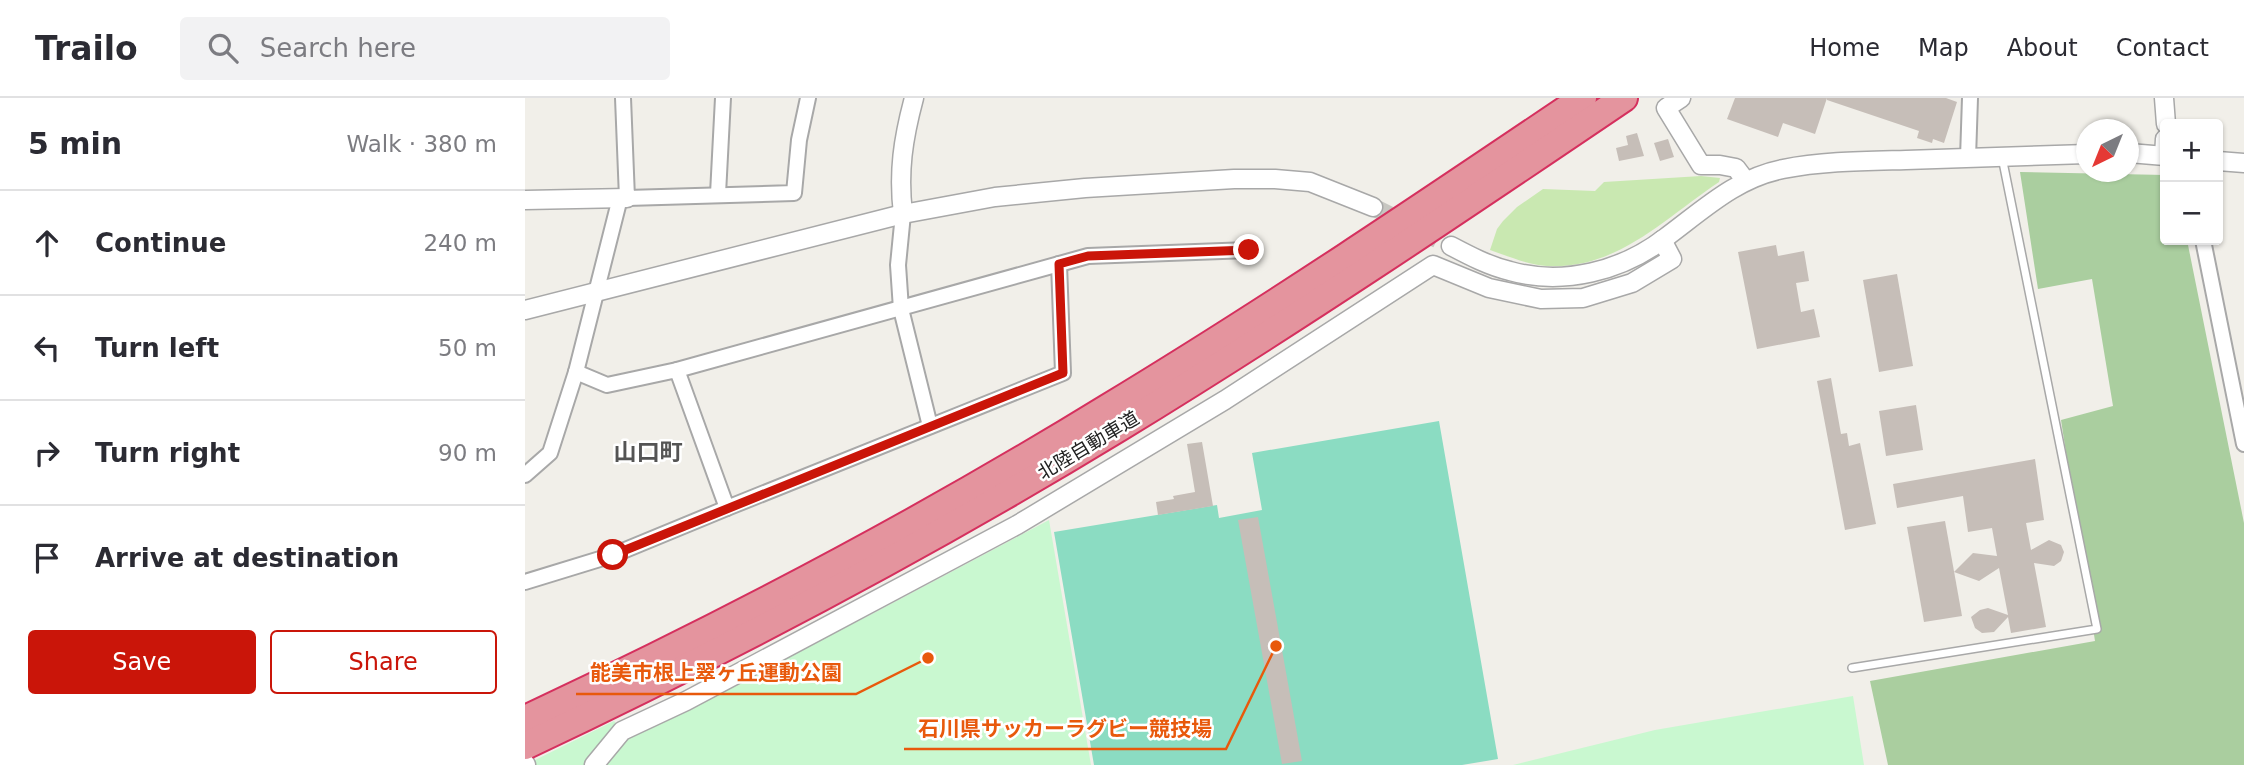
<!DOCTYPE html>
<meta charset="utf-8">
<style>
:root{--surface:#fff;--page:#f2f2f3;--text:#2b2b33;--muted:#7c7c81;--line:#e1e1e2;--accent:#ca1509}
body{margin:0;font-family:"DejaVu Sans","Noto Sans JP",sans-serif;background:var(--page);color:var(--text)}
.controls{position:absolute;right:21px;top:21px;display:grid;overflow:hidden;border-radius:7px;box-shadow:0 2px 5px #0004}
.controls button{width:63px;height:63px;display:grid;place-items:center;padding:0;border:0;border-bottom:2px solid var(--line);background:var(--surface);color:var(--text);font:35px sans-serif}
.compass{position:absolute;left:1551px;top:21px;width:63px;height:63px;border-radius:50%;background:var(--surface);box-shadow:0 2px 5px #0004;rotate:223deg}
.stop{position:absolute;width:21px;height:21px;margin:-16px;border:5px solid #ca1509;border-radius:50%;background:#fff}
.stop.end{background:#ca1509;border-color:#fff;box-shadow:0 2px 7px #0008}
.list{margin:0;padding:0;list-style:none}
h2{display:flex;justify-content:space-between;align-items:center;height:91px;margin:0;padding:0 28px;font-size:30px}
h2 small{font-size:23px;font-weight:400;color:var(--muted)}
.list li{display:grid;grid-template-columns:46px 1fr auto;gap:21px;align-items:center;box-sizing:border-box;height:105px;padding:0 28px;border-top:2px solid var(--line)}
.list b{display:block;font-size:26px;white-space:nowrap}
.list em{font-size:23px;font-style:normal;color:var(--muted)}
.actions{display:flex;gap:14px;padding:21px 28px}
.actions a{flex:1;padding:16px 0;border:2px solid var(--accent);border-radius:7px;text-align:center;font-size:24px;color:var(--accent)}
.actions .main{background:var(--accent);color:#fff}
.icon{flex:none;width:38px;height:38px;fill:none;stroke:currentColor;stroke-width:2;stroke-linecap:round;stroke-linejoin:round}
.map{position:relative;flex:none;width:1719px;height:667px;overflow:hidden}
header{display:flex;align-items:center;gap:42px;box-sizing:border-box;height:98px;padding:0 35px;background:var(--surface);border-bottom:2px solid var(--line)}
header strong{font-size:33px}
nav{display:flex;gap:38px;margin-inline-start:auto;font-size:24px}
.search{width:490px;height:63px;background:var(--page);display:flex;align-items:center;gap:18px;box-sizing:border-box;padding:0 24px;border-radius:7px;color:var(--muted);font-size:26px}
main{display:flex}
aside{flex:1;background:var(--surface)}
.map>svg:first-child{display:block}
.grass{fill:#c9e8b1}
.forest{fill:#aace9f}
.park{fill:#c9f8d0}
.pitch{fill:#8bdcc2}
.building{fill:#c6beb8}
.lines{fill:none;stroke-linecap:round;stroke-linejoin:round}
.tertiary-tunnel{stroke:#c7c6c1;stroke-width:18;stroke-dasharray:18 9;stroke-linecap:butt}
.service-casing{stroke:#a8a8a8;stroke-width:10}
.minor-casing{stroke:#a8a8a8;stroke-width:18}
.tertiary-casing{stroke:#a8a8a8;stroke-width:21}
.motorway-casing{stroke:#d5305e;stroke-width:30}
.service{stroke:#fff;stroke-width:7}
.minor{stroke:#fff;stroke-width:14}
.tertiary{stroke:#fff;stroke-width:18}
.motorway{stroke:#e4949e;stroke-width:26}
.route{stroke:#ca1509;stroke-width:9}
.labels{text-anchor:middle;stroke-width:5;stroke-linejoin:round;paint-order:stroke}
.street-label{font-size:19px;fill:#212121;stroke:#fff}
.quarter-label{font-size:23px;font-weight:bold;fill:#545454;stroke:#fff}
.leader{fill:none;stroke:#e8590c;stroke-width:2.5}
.callout-dot{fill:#e8590c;stroke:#fff;stroke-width:2.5}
.callout-label{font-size:21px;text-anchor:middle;font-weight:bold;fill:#e8590c;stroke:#fff;stroke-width:5;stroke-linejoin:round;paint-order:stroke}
</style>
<header>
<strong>Trailo</strong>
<div class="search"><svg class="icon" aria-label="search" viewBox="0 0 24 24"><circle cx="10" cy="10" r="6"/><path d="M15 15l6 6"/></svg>Search here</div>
<nav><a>Home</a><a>Map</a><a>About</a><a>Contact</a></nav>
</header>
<main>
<aside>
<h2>5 min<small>Walk · 380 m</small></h2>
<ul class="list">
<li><svg class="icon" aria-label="ahead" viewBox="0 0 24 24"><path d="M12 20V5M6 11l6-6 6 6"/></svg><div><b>Continue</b></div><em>240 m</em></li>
<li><svg class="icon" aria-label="left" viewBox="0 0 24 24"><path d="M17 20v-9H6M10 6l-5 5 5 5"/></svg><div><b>Turn left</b></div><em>50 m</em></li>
<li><svg class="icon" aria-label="right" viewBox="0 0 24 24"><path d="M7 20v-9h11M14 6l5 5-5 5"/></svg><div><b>Turn right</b></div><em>90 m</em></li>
<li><svg class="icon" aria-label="arrive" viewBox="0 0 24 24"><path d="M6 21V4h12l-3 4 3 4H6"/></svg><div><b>Arrive at destination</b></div></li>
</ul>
<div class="actions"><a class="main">Save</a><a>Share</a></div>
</aside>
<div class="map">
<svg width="1719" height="667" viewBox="0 0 1719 667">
<rect width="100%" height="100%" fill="#f1efe9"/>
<path class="grass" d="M1176,78L1195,80L1194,84C1140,120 1092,172 1022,168C1003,167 983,158 965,152L972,131L978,123L992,109L1018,91L1070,93L1079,84Z"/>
<polygon class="forest" points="1495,74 1640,77 1640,142 1662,142 1719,425 1719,667 1363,667 1345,583 1570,543 1536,322 1588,308 1567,181 1513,191"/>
<g class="park">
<polygon points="524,422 566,667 0,667 89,623 102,638 345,517"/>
<polygon points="1328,598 1339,667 988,667 1130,632"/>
</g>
<polygon class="pitch" points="914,323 973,661 937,667 569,667 529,434 692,407 694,420 737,412 727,355"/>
<g class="building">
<polygon points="1210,0 1302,0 1290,36 1258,25 1253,39 1202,21"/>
<polygon points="1302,0 1421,0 1432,4 1419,45 1408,41 1407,45 1392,40 1394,33 1302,2"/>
<polygon points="1112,35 1119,58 1094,63 1091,50 1103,47 1101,38"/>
<polygon points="1143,41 1149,59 1135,63 1129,45"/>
<polygon points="1251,147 1253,158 1279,153 1284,183 1271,185 1276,214 1289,211 1295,239 1232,251 1213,154"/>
<polygon points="1372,176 1388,268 1354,274 1338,182"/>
<polygon points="1306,280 1316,336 1322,335 1324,348 1335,345 1351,426 1320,432 1292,283"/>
<polygon points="1391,307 1398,352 1361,358 1354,313"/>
<polygon points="677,344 688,408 633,417 631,404 649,401 648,398 670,394 662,346"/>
<polygon points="1510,361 1519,422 1501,425 1506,452 1524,442 1536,447 1539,454 1536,463 1529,468 1509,465 1521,529 1486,535 1483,519 1469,534 1457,535 1450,530 1446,519 1455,512 1463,510 1483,517 1474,470 1454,483 1429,474 1448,455 1472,458 1467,430 1443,434 1438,398 1372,410 1368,386"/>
<polygon points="733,419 777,663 757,666 713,422"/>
<polygon points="1420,423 1437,518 1399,524 1382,429"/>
</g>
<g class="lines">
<polyline class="tertiary-tunnel" points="848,109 926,148"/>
<g class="service-casing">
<polyline id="service" points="1327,570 1572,531 1477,59"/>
</g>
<g class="minor-casing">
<g id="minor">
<polyline points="98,0 102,100 269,95 274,42 283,0"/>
<polyline points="1443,60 1445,0"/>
<polyline points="193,96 198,0"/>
<polyline points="378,116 373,167 376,211 405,328"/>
<polyline points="1678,142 1719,346"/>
<polyline points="152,272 563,158 724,152"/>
<polyline points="51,274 82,287 152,272 202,410 538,275 534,166"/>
<polyline points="0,377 25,355 51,274 95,100"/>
<polyline points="0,484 88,457 202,410"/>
</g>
</g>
<g class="tertiary-casing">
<g id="tertiary">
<polyline points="1156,0 1141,10 1176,67 1195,67 1211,70 1220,82"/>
<polyline points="1639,0 1641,26"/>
<polyline points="1604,55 1640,58"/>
<polyline points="1639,58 1640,41"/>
<polyline points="1693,63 1719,65"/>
<polyline points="0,102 102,100"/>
<path d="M378,116C373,74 378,41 389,0"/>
<path d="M926,148C945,158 964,168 985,173C1038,188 1097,173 1140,140C1178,112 1211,80 1258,71C1298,63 1340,63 1381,62C1441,60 1501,58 1562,56"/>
<polyline points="0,212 378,116 470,99 560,90 709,81 750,81 785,84 848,109"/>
<polyline points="0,665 1,667"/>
<polyline points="69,667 97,633 161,603 492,427 700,302 908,167 964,190 1016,201 1058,200 1107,185 1147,161 1137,142"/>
</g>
</g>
<g class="motorway-casing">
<g id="motorway">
<path d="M0,621C199,528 395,425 582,310C744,212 901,106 1058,0"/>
<path d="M0,648C203,552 402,447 594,330C766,225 932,113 1099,0"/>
</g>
</g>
<use href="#service" class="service"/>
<use href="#minor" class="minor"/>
<use href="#tertiary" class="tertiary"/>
<use href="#motorway" class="motorway"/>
</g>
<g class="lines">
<polyline class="route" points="88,457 538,275 534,166 563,158 724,152"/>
</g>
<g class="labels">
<g class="street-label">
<text transform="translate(563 347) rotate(-31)" y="7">北陸自動車道</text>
</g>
<g class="quarter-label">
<text x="123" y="362">山口町</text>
</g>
</g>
<path class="leader" d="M403 560L331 596H51M751 548L701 651H379"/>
<g class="callout-dot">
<circle cx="403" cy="560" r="7"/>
<circle cx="751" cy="548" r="7"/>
</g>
<g class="callout-label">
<text x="191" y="582">能美市根上翠ヶ丘運動公園</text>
<text x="540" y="638">石川県サッカーラグビー競技場</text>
</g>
</svg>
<div class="controls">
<button>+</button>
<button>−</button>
</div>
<svg class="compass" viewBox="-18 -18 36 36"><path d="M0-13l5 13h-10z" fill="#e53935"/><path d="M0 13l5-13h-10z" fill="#7c7c81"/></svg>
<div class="stop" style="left:88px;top:457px"></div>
<div class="stop end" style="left:724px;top:152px"></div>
</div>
</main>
